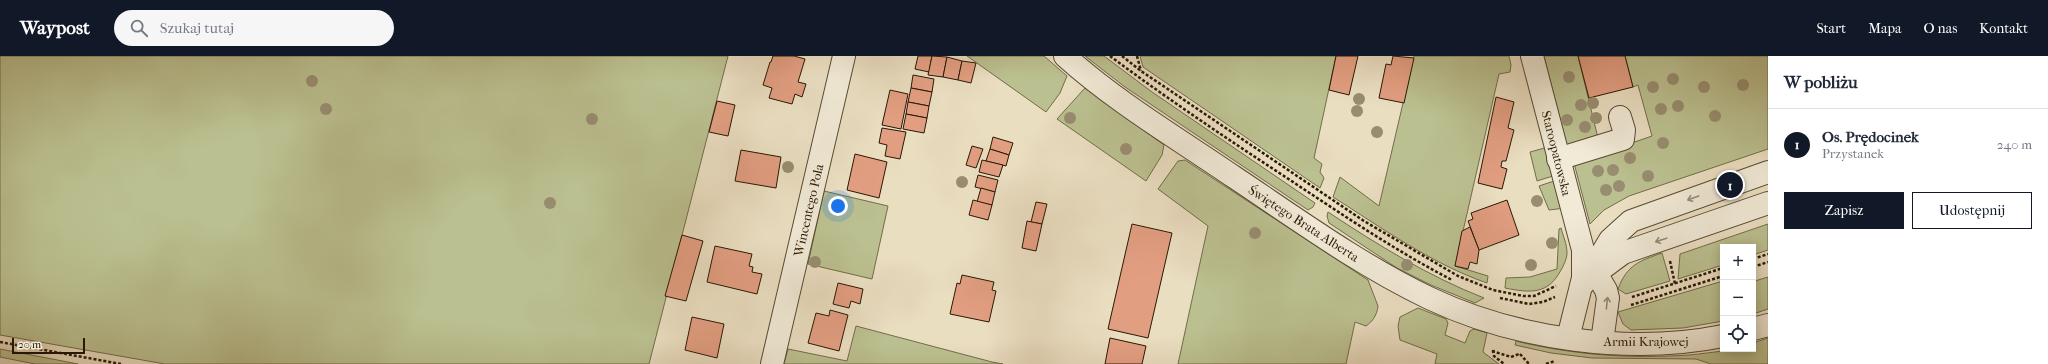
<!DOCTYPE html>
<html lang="pl">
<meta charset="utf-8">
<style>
:root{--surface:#fff;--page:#f6f6f7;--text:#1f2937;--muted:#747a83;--line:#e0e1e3;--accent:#111827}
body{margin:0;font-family:"IM FELL French Canon",serif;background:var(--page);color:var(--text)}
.controls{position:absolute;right:12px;bottom:12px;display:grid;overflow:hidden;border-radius:0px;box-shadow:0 2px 10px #0003}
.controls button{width:36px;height:36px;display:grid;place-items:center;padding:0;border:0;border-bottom:1px solid var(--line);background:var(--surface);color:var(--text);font:20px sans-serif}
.scale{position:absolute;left:12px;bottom:10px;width:73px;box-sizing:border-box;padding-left:4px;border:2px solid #281804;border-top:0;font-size:11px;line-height:14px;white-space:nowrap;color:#281804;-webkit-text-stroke:3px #f1ead7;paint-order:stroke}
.you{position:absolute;left:838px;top:150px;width:14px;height:14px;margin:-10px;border:3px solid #fff;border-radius:50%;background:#1a73e8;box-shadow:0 0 0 6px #1a73e833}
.badge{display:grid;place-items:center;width:26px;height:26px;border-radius:50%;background:var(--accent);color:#fff;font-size:13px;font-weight:700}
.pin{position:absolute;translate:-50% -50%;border:2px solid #fff;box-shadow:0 1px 4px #0006}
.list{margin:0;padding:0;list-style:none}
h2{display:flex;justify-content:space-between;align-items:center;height:52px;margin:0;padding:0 16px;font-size:17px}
h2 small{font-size:13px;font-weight:400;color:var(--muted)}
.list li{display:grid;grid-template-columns:26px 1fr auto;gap:12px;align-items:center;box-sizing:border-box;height:72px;padding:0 16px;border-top:1px solid var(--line)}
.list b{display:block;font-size:15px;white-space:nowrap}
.list p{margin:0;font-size:13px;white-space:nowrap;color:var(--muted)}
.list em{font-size:13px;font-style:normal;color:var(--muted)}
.actions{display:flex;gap:8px;padding:12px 16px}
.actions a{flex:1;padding:9px 0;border:1px solid var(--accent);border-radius:0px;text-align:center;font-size:14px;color:var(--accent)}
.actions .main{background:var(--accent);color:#fff}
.icon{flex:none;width:22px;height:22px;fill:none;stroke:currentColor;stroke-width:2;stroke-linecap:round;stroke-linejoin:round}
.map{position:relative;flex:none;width:1768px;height:308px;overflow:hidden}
header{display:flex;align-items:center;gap:24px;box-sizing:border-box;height:56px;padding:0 20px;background:var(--accent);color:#fff}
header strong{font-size:19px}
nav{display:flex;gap:22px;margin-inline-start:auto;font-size:14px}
.search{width:280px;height:36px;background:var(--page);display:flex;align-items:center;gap:10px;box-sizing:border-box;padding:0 14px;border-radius:22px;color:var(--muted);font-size:15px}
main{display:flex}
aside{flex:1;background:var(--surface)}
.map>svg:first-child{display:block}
.green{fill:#bbc090;stroke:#726c4a}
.building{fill:#e29e81;stroke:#281804}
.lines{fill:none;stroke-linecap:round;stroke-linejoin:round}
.minor-casing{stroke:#584a33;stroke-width:24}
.path{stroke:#281804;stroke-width:2.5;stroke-dasharray:3 2;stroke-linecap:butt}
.minor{stroke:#f1ead7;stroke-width:22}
.tree{fill:#988d70}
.oneway{stroke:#978c78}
.labels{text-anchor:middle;stroke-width:3;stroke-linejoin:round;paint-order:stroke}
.street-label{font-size:13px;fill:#281804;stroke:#f1ead7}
</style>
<header>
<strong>Waypost</strong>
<div class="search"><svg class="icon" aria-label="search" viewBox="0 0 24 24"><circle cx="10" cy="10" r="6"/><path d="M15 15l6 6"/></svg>Szukaj tutaj</div>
<nav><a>Start</a><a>Mapa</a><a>O nas</a><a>Kontakt</a></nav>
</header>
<main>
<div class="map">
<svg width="1768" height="308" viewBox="0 0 1768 308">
<rect width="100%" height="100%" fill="#eadec1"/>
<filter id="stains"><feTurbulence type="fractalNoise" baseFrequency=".005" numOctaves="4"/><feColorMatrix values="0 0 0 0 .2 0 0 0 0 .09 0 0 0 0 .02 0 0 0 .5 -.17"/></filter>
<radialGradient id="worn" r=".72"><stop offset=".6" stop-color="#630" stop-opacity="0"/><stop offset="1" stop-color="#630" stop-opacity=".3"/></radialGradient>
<g class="green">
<polygon points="0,0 728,0 649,308 165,308 0,279"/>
<polygon points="967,0 1044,0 1067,20 1060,37 1046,56"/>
<polygon points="1085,0 1104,0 1152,36 1315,147 1313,151 1308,154 1125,31"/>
<polygon points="1140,0 1336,0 1314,102 1322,108 1320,116 1324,122 1320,132 1143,11"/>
<path d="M1414,0H1509L1511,9L1510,16L1499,18L1455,210L1488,220L1487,227C1432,208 1382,172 1333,141L1340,121L1379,150Z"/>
<polygon points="1544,0 1578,0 1598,82 1567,90"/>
<polygon points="1625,0 1768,0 1768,93 1629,140 1604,154 1590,168 1574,107 1652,80 1638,29 1633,31"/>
<polygon points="1085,32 1164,89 1162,99 1146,125 1057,63"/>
<polygon points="1548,91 1556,119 1537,125 1530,96"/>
<path d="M1185,104L1368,224L1378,250C1377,259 1373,265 1366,270L1355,266L1346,308H1178L1208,170L1158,133L1178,105Z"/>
<polygon points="1557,124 1565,152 1549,154 1539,130"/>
<polygon points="824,135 888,150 872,223 808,208"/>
<path d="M1328,156C1378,189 1428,220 1484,242L1475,247L1431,229L1397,212L1329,167L1327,160Z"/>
<polygon points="1768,168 1768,194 1753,199 1753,191 1723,191 1723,209 1678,223 1680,198"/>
<path d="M1561,172C1563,180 1567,188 1567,197C1567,202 1564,209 1561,214C1548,239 1530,237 1505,232L1506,222L1530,221L1557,213L1559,173Z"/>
<path d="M1662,197L1670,225L1626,238L1618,233C1627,209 1639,205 1662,197Z"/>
<polygon points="1753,217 1755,225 1768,221 1768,253 1753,258"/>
<polygon points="1723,225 1723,265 1683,272 1631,274 1623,268 1618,256"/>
<polygon points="1418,252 1446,263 1448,267 1445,279 1465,287 1470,275 1474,273 1487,277 1483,296 1499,308 1435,308 1437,298 1400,284 1398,270 1400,261"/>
<polygon points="856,270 992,306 1003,308 784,308 788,293 847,305"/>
<path d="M1768,282V308H1711L1696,303L1592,302L1551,297L1515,289L1516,285C1573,299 1631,303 1689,299C1711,297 1731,293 1753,293V287Z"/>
<polygon points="0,293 78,308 35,308 0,301"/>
</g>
<g class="building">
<polygon points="773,0 794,0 805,3 798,26 806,28 802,41 795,38 792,48 769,42 772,32 763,29 770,6 771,6"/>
<polygon points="918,0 932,0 929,16 915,13"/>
<polygon points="932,0 947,1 943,21 928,19"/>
<polygon points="1336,0 1358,0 1349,39 1329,34"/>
<polygon points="1393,0 1414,2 1404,47 1379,42 1386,8 1391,9"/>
<polygon points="1578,0 1625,0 1633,31 1589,42"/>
<polygon points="947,1 962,5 958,24 943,21"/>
<polygon points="962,5 976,7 971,27 958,24"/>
<polygon points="913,19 934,23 932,36 911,32"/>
<polygon points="911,32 932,36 929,50 908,46"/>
<polygon points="890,34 908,38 901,73 882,69"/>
<polygon points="1496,41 1514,46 1508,72 1514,74 1506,105 1502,105 1501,111 1507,113 1502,133 1478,127"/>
<polygon points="717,45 735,49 728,80 709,76"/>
<polygon points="908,46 929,50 927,62 906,58"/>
<polygon points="906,58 927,62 924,77 903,73"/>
<polygon points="882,72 906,76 900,103 885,100 887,89 879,87"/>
<polygon points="993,81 1013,87 1009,99 990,93"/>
<polygon points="972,90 983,93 976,112 966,109"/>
<polygon points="990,93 1009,99 1006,110 986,105"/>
<polygon points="741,94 781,101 776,132 735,125"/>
<polygon points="855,98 887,106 879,142 847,134"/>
<polygon points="982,104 1003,109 999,121 979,116"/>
<polygon points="978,119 998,124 995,136 975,131"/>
<polygon points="981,132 995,136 992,149 977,146"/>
<polygon points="973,144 992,149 988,164 969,159"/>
<polygon points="1507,144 1519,179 1479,194 1468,165 1473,163 1471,157"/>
<polygon points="1036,146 1047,148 1042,168 1031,166"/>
<polygon points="1027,165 1042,168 1036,195 1022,192"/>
<polygon points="1132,168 1172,177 1148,282 1108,273"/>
<polygon points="1470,171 1479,194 1477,208 1470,206 1468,213 1455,210 1462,175"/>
<polygon points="682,179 703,185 686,245 665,240"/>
<polygon points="715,190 752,198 749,210 753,211 752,216 762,218 757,238 707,226"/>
<polygon points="962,219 994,226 992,234 996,235 989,266 950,258 957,227 960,228"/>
<polygon points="838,227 863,233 860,248 851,245 849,252 833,248"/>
<polygon points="830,254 848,259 839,295 808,287 816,257 829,260"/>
<polygon points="692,261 724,268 717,302 685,294"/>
<polygon points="1110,282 1146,290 1142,308 1105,308"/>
</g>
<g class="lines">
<g class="minor-casing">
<g id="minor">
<path d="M1065,0C1116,46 1177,82 1234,121C1297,163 1360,209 1429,242C1515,283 1629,299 1723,280"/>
<polyline points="1532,0 1583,194 1583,222 1568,282"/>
<polyline points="1558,103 1623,83 1624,74 1620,61"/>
<polyline points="1589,205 1606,234 1608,242 1602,286"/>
<polyline points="1596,217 1623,197 1768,147"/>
<polyline points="1584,227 1610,184 1631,165 1768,116"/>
<polyline points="1753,273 1768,269"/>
<polyline points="772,308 844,0"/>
</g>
</g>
<g class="path">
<path d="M1110,0C1169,44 1229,84 1290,124C1343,159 1396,195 1452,224"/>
<polyline points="1122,0 1141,15 1364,165 1458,220 1493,234 1523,240 1534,240 1556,230"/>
<polyline points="1137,0 1141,15"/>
<polyline points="1753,203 1768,198"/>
<polyline points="1670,205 1675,228"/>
<polyline points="1753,211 1768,206"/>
<polyline points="1632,241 1723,212"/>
<polyline points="1500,242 1529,248 1543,246 1555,241"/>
<polyline points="1631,249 1723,220"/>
<polyline points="0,286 121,308"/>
<polyline points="1493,294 1494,300 1504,308"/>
<polyline points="1492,295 1511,301 1519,298"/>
<polyline points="1520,298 1529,308"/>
<polyline points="1546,308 1555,305"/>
</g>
<use href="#minor" class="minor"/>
</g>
<g class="tree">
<circle cx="1569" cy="21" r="6"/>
<circle cx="1673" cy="23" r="6"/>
<circle cx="312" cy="25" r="6"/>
<circle cx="1743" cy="29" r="6"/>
<circle cx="1653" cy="31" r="6"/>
<circle cx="1704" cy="31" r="6"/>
<circle cx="1359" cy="43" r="6"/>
<circle cx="1593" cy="47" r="6"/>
<circle cx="1581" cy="49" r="6"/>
<circle cx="1678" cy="50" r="6"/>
<circle cx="326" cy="53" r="6"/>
<circle cx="1661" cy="53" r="6"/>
<circle cx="1357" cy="55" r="6"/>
<circle cx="1715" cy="60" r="6"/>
<circle cx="1070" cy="62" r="6"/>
<circle cx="1596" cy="62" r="6"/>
<circle cx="592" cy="63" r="6"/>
<circle cx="1567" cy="64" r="6"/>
<circle cx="1585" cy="71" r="6"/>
<circle cx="1377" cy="76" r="6"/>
<circle cx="1663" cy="87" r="6"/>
<circle cx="1126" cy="93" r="6"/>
<circle cx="1630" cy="102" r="6"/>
<circle cx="788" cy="111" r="6"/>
<circle cx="1613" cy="114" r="6"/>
<circle cx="1598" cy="115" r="6"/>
<circle cx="1648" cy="120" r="6"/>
<circle cx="962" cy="126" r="6"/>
<circle cx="1619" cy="130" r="6"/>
<circle cx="1606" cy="134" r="6"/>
<circle cx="1537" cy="145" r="6"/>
<circle cx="550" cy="147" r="6"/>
<circle cx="1255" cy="177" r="6"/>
<circle cx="1552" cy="187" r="6"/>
<circle cx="815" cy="206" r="6"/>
<circle cx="1407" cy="209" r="6"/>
<circle cx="1531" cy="209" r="6"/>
</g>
<defs><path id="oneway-shaft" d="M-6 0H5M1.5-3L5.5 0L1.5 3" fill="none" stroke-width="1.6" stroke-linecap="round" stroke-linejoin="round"/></defs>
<g class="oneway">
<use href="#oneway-shaft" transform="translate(1693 142) rotate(160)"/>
<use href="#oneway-shaft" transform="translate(1661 184) rotate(162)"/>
<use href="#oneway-shaft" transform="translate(1607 247) rotate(-84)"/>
</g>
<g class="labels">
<g class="street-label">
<text transform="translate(1557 97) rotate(76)" y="5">Staroopatowska</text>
<text transform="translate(808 154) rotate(-77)" y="5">Wincentego Pola</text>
<text transform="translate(1304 167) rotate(33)" y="5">Świętego Brata Alberta</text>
<text x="1646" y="290">Armii Krajowej</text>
</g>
</g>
<rect width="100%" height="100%" filter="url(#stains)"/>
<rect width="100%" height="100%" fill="url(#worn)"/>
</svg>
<div class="controls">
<button>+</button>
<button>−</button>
<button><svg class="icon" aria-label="locate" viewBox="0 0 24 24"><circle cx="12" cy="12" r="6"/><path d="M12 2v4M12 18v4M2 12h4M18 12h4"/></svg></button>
</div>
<div class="scale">20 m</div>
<div class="you"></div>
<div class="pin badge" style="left:1730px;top:129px">1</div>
</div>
<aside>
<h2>W pobliżu<small></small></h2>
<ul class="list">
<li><span class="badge">1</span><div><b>Os. Prędocinek</b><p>Przystanek</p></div><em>240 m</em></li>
</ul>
<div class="actions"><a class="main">Zapisz</a><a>Udostępnij</a></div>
</aside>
</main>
